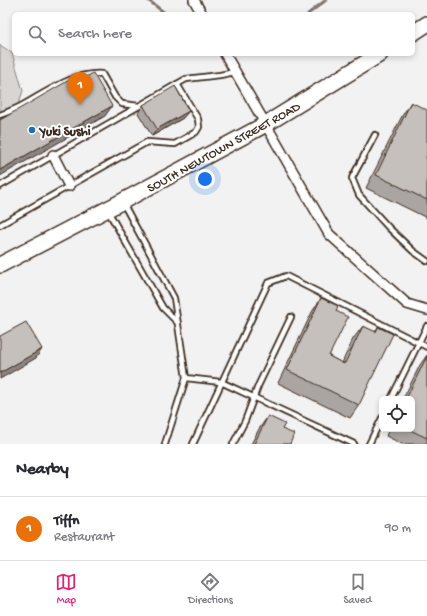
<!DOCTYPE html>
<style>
:root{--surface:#fff;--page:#f7f7f7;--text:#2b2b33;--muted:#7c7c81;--line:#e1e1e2;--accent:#db2777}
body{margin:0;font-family:"Gochi Hand",sans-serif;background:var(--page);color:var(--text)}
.controls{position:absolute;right:12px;bottom:12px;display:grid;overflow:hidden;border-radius:6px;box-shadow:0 2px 6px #0003}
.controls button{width:36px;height:36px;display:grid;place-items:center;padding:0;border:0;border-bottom:1px solid var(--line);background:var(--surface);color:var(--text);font:20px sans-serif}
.you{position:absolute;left:205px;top:179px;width:14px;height:14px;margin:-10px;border:3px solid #fff;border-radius:50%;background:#1a73e8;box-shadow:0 0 0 6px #1a73e833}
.badge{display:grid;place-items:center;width:26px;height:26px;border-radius:50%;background:var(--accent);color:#fff;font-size:13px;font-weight:700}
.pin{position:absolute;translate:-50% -33px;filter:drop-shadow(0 1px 2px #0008)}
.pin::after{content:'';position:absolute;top:21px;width:14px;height:12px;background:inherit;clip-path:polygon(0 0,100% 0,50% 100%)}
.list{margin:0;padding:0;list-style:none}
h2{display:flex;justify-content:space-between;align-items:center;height:52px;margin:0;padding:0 16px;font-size:17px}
h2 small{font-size:13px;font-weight:400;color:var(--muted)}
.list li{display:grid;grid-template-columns:26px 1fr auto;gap:12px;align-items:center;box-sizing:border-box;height:64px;padding:0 16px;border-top:1px solid var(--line)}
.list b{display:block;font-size:15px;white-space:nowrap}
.list p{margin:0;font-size:13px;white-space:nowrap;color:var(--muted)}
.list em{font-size:13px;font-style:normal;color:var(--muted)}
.icon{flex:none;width:22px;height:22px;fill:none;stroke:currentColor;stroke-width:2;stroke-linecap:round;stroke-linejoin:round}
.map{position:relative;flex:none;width:427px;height:444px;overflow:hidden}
.search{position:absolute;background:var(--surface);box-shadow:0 2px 6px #0003;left:12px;right:12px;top:12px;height:44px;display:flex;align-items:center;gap:10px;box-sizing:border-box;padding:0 14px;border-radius:6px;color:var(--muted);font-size:15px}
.sheet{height:116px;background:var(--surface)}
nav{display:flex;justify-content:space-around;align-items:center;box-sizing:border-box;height:56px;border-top:1px solid var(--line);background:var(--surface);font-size:11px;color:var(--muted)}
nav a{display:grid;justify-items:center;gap:2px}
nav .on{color:var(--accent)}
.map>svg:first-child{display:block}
.green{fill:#d8d5d2;stroke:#8a8078}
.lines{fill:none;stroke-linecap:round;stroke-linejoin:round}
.stream{stroke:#827770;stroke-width:3}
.lane-casing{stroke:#3b2a1e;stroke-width:8}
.street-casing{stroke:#3b2a1e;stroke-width:12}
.primary-casing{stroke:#3b2a1e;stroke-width:18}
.lane{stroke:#fff;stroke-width:4.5}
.street{stroke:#fff;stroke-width:9}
.primary{stroke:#fff;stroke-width:15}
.wall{fill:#aaa5a3;stroke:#3b2a1e}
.shaded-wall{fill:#8b8684;stroke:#3b2a1e}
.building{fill:#c6c0bd;stroke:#3b2a1e}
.poi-dot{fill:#1f6fb2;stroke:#fff;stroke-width:1.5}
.labels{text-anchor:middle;stroke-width:4;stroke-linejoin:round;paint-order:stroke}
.poi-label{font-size:13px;font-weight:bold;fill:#3b2a1e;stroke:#fff;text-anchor:start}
.street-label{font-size:13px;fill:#3b2a1e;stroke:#fff}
</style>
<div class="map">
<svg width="427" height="444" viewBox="0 0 427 444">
<rect width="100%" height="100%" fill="#f3f2f2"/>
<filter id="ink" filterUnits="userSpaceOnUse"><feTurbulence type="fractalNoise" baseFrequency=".025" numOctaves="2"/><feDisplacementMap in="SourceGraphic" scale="8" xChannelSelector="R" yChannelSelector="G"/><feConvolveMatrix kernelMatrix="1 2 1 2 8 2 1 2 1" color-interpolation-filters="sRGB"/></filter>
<g filter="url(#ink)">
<polygon class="green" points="0,45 12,53 23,91 13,119 0,123"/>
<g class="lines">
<g class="stream">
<polyline points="148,0 166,14"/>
<polyline points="308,14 326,0"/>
</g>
<g class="lane-casing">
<g id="lane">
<path d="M0,115C8,112 16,109 23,105C47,92 73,72 102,74L115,97L122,104L139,106"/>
<polyline points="375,135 352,178 359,195 389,228 413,251 427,261"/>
<polyline points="0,186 186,79 220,75 235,72"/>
<polyline points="123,203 174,298 186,378 221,382 354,444"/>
<polyline points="108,211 163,308 178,323"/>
<polyline points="0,225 147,142 175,144 196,132 199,127 198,119 177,84"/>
<polyline points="391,399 427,326"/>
<polyline points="165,444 186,378"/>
<polyline points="193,444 268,283 286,276 427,347"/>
<polyline points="233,444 245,421 258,386 291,317"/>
<polyline points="369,444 382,418"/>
</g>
</g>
<g class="street-casing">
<g id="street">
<polyline points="194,0 202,14"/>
<polyline points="225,54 329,234 407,304 427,310"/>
<polyline points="53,155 69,186"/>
</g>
</g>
<g class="primary-casing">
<g id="primary">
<polyline points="413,33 427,24"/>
<polyline points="0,265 123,201 266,124 380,54"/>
</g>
</g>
<use href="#lane" class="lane"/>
<use href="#street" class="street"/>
<use href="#primary" class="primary"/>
</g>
<g class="wall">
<polygon points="411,102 426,158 427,159 427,218 366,188 402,116"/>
<polygon points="143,105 183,118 152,136 138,113"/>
<polygon points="321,298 336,311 329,356 342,363 353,339 363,326 375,332 378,327 359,405 350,418 278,383 312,312"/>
<polygon points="427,355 427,444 402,444 386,436 389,429 412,429 412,399 403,399 420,365"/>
<polygon points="268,416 282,429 290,444 251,444 259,429"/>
</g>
<g class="shaded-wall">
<polygon points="112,106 105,116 0,176 0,170"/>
<polygon points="189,111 183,118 152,136 157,129"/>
<polygon points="42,349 36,358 0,379 0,373"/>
</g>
<g class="building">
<polygon points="93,73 112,106 0,170 0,120 71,79 74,84"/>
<polygon points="175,86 189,111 157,129 143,105"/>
<polygon points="411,102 427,110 427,155 426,158 427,159 427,200 376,175"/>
<polygon points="321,298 338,306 336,311 348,317 329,356 344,364 344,362 345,363 363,326 376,332 378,327 393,334 359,405 287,370"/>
<polygon points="26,322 42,349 0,373 0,336"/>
<polygon points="427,356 427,438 408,429 412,429 412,399 406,399"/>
<polygon points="268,416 285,424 282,429 294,434 290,444 254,444"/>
</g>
</g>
<circle class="poi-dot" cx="32" cy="130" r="4"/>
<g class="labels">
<g class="poi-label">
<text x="40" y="135">Yuki Sushi</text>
</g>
<g class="street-label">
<text transform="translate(223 146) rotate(-29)" y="5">SOUTH NEWTOWN STREET ROAD</text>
</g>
</g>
</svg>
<div class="controls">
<button><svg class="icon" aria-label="locate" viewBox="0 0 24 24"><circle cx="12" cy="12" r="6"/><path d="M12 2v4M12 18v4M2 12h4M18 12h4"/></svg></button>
</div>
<div class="you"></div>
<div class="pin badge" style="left:80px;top:105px;background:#e8710a">1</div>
<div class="search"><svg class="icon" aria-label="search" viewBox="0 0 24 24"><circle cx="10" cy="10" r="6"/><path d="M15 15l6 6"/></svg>Search here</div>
</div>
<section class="sheet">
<h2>Nearby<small></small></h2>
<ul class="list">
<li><span class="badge" style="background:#e8710a">1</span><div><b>Tiffn</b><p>Restaurant</p></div><em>90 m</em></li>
</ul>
</section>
<nav>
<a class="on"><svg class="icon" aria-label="map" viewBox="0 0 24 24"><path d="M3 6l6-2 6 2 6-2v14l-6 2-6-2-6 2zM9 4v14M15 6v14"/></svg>Map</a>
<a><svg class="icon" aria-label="directions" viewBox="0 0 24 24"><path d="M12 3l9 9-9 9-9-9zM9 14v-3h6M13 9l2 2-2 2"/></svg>Directions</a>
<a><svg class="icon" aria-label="saved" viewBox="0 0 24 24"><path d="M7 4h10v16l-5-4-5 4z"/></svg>Saved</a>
</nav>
